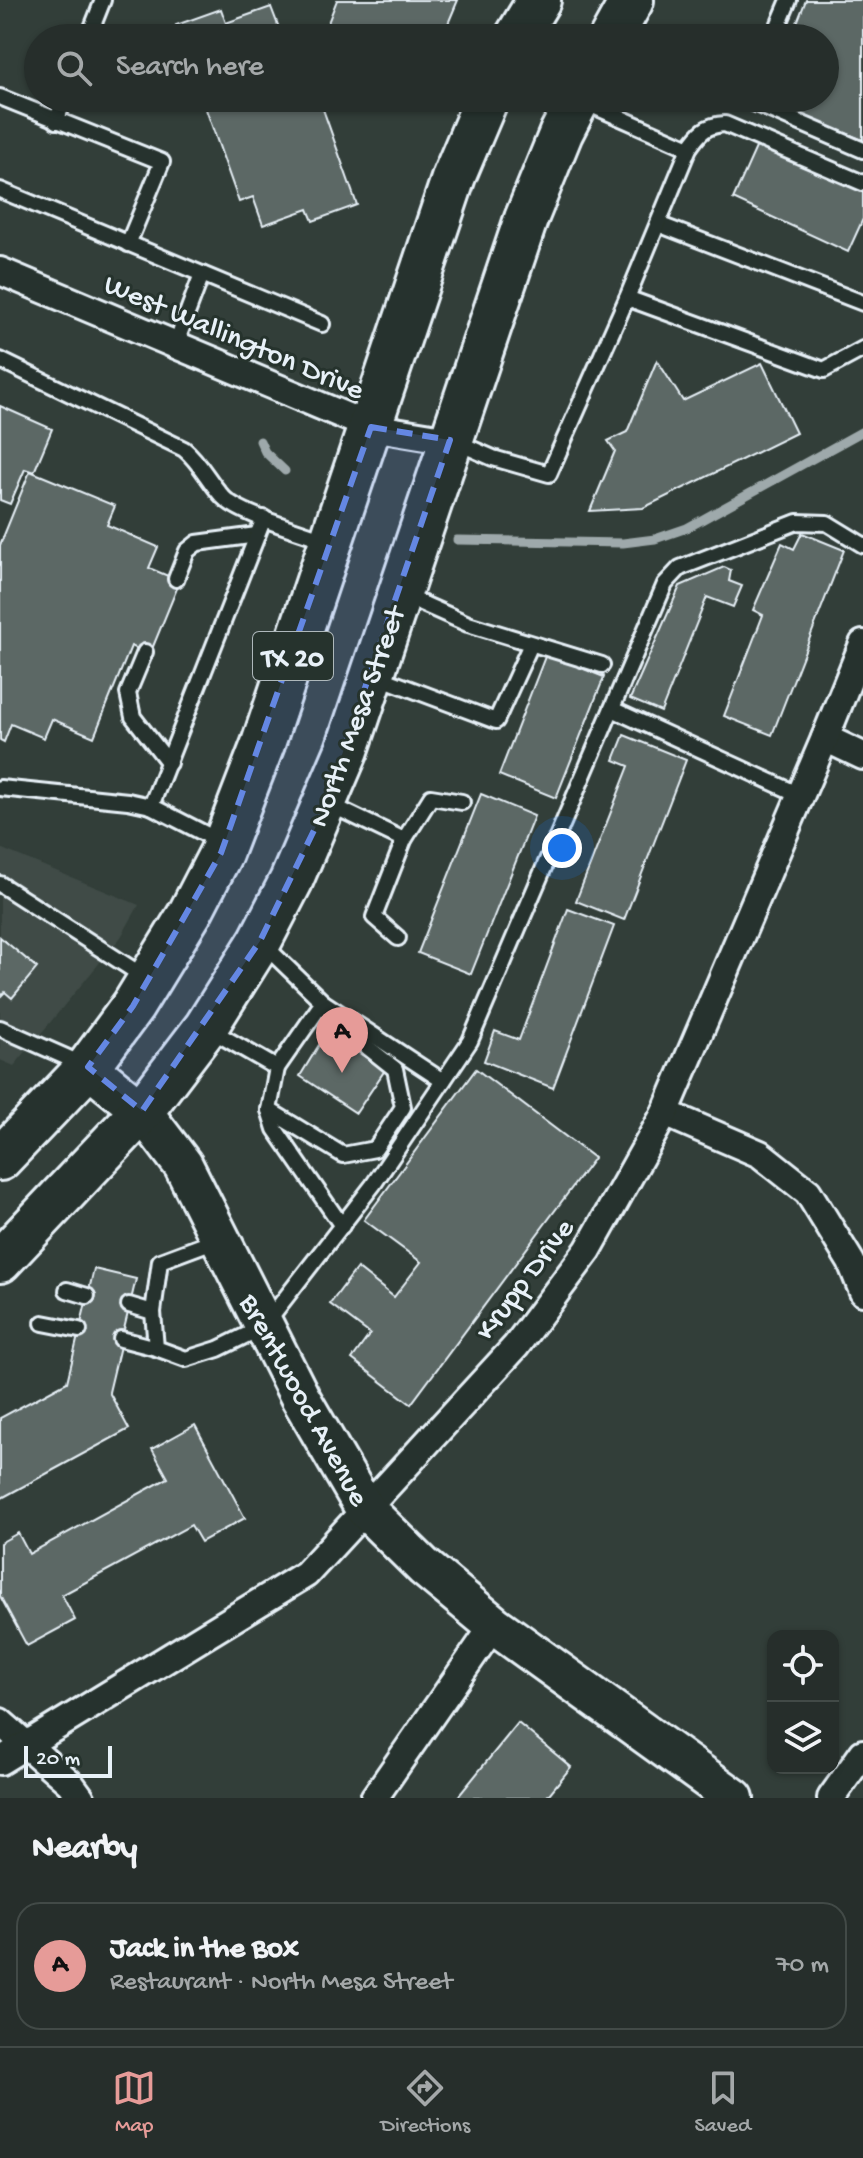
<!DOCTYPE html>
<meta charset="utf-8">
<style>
:root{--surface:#262e2b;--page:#2e3633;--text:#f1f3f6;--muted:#a4a8a9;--line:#424a47;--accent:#e69b98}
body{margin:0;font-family:"Gochi Hand",sans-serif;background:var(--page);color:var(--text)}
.controls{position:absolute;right:24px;bottom:24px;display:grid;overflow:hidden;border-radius:16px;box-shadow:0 2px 6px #0004}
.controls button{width:72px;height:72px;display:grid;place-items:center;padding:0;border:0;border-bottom:2px solid var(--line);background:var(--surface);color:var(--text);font:40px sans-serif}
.scale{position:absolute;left:24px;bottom:20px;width:88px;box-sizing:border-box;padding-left:8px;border:4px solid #e8f1f8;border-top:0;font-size:22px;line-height:28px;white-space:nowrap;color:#e8f1f8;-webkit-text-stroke:6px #26332d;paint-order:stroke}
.you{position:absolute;left:562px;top:848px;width:28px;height:28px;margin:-20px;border:6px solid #fff;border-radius:50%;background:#1a73e8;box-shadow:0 0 0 12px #1a73e833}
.badge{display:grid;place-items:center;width:52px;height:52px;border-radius:50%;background:var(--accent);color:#111;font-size:26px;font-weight:700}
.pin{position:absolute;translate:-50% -66px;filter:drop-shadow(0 2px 4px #0008)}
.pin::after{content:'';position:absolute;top:42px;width:28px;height:24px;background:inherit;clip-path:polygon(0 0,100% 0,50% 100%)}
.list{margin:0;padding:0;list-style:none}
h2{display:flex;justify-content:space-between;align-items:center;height:104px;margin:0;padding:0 32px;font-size:34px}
h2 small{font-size:26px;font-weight:400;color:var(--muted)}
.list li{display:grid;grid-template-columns:52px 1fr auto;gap:24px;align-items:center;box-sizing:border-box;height:128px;margin:0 16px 16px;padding:0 16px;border:2px solid var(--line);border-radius:24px}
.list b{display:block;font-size:30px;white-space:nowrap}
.list p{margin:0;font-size:26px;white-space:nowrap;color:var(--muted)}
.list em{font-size:26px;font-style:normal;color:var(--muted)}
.icon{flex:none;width:44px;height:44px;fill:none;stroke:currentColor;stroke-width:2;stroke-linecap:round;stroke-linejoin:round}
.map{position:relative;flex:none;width:863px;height:1798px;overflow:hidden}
.search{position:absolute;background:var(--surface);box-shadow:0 2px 6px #0004;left:24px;right:24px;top:24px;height:88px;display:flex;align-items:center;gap:20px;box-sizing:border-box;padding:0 28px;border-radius:44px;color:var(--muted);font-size:30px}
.sheet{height:248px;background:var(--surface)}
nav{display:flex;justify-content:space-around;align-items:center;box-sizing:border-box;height:112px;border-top:2px solid var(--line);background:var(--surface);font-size:22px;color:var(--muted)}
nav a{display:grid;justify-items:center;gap:4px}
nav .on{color:var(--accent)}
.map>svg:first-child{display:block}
.built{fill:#3f4b46}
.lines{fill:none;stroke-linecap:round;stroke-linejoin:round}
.stream{stroke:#9ea9ab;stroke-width:9}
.building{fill:#5c6865;stroke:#e8f1f8;stroke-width:2}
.lane-casing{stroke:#e8f1f8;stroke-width:20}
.street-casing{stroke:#e8f1f8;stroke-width:32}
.secondary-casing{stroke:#e8f1f8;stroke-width:44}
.primary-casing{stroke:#e8f1f8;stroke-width:48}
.lane{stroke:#26332d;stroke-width:14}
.street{stroke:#26332d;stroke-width:26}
.secondary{stroke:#26332d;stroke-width:38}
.primary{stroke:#26332d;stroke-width:42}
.marked{fill:#6487e3;fill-opacity:0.2;stroke:#6487e3;stroke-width:6;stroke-dasharray:16 10;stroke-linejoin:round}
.labels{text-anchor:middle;stroke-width:6;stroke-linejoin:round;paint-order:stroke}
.shield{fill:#26332d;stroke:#aeb8bb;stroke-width:2}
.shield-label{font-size:28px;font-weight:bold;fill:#e8f1f8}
.street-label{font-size:30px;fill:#e8f1f8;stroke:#26332d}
</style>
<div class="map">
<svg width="863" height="1798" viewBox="0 0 863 1798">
<rect width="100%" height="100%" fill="#323e39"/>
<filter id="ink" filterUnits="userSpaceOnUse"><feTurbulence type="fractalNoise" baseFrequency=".0125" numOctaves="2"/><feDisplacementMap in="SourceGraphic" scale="16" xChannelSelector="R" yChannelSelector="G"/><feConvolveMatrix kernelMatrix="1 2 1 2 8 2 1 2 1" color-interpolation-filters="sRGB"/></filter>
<g filter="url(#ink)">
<polygon class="built" points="0,848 139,905 121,937 14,1066 0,1060"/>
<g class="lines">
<g class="stream">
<polyline points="260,441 265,452 285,471"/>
<polyline points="457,540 623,543 655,539 687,528 863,431"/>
</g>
</g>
<g class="building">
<polygon points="337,0 458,0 442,38 322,38"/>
<polygon points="806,0 863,0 863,140 767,102 768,98 825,98 825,38 791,38"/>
<polygon points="271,7 281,33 295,28 298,38 180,38 176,25 221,9 226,23"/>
<polygon points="202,98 319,98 357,205 313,221 308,209 263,225 253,197 239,202"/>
<polygon points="758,143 863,191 863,219 848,252 733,199"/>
<polygon points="657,360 683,401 762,363 796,433 643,508 590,511 615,451 608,441 627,432"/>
<polygon points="0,406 52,429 34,472 25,469 10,504 0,500"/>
<polygon points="30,471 115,506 107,525 158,547 149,568 180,581 150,654 131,646 94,737 52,719 44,738 11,724 4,742 0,740 0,545"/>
<polygon points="802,533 844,550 772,735 724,716 763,615 753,610 782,543 794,549"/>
<polygon points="724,567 731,570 729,581 742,586 733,607 707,597 661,712 630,699 680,586"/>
<polygon points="546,654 604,677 556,798 499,775"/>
<polygon points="624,735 686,760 624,920 576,901 629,766 614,760"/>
<polygon points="481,794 534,816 471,974 418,953"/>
<polygon points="568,909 614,926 553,1088 484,1061 495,1031 519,1040"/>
<polygon points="0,937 37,968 12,998 5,992 0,997"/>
<polygon points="327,1032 385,1070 356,1113 300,1076"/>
<polygon points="476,1069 594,1158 411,1404 352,1359 370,1334 330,1304 357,1268 394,1297 421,1262 364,1220"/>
<polygon points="94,1269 136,1279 109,1392 129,1429 0,1499 0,1418 67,1382"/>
<polygon points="195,1425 245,1518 201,1542 191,1525 62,1595 75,1620 27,1646 0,1596 0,1543 18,1533 29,1554 168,1478 152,1449"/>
<polygon points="518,1723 571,1767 546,1798 457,1798"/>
</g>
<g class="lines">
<g class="lane-casing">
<g id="lane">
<polyline points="88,38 103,0"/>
<polyline points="773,38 789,0"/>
<polyline points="0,97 162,162 128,244"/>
<polyline points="742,98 863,150"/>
<polyline points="580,100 689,148"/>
<polyline points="56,121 65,98"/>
<polyline points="0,190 322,324"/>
<polyline points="658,224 863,303"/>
<polyline points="627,298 824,370 863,349"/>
<polyline points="176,343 202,274"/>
<path d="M0,360L184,449C200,462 209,482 223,497C240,515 302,531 327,541"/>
<path d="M454,441L493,458L549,474L627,298L689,148C700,132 706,125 725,124L863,183"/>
<polyline points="176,579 187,551 197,543 257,535"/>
<polyline points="403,595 468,624 602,665"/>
<polyline points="145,652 128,693 133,717 169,763"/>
<polyline points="376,676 496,721 531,644"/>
<polyline points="612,709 800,795"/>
<polyline points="0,788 128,801 151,806 221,842"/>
<polyline points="327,803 404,840"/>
<polyline points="151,806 264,518"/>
<polyline points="0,884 146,978"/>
<polyline points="398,938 374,917 404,840 431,797 462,802"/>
<polyline points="263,944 323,1002 443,1081"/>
<polyline points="0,1028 84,1065"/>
<polyline points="209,1029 277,1068 269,1110 275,1129 342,1226"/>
<polyline points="269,1110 343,1155 375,1149 403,1107 395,1069 337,1023 323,1002 277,1068"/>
<polyline points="219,1239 160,1261 153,1312 156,1348 186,1359 218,1349 263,1327 373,1185 470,1041 665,584 680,568 797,522 827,523 863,545"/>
<polyline points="67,1290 87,1296"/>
<polyline points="129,1305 153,1312"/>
<polyline points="43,1323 79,1330"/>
<polyline points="121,1339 156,1348"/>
</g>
</g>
<g class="street-casing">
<g id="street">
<polyline points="0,271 371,427 450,440"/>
<polyline points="825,738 863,756"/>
<polyline points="665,1113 760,1154 808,1192 851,1262 863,1292"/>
<polyline points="0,1722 70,1783 81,1798"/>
<polyline points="0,1761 306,1574 516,1346 588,1250 665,1113 825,738 863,644"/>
<polyline points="374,1798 494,1625"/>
<polyline points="831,1798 863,1753"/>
</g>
</g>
<g class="secondary-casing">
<polyline id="secondary" points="88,1067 142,1111 183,1165 300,1397 365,1509 424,1567 494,1625 734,1798"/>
</g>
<g class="primary-casing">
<g id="primary">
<polyline points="516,38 539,0"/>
<polyline points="611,38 632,0"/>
<polyline points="0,1159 88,1067 133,1006 190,913 221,853 263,744 454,176 487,98"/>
<polyline points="0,1261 142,1111 206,1027 260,941 291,881 347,750 526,219 561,133 579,98"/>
</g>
</g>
<use href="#lane" class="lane"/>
<use href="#street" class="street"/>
<use href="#secondary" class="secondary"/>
<use href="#primary" class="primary"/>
</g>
</g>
<path class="marked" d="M371,427L450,440L321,816L260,941L142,1111L88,1067L133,1006L221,853Z"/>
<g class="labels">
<rect class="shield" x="253" y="632" width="80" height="48" rx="6"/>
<g class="shield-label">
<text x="293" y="666">TX 20</text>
</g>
<g class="street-label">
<text transform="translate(235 335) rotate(23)" y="10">West Wallington Drive</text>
<text transform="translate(355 716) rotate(-70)" y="10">North Mesa Street</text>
<text transform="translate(523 1278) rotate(-53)" y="10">Krupp Drive</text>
<text transform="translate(306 1399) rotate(61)" y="10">Brentwood Avenue</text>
</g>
</g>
</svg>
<div class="controls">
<button><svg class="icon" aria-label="locate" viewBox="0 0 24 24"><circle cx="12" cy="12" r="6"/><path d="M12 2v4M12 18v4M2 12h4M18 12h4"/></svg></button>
<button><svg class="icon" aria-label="layers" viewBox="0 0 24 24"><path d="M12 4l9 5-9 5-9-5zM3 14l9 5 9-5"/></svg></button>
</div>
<div class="scale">20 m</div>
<div class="you"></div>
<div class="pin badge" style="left:342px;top:1073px">A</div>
<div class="search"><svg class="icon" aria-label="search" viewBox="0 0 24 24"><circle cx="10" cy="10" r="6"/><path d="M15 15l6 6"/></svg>Search here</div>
</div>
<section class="sheet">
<h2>Nearby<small></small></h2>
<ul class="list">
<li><span class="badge">A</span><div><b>Jack in the Box</b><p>Restaurant · North Mesa Street</p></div><em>70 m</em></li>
</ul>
</section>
<nav>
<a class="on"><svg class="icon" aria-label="map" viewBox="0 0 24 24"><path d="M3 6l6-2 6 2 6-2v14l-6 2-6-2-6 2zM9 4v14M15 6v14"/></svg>Map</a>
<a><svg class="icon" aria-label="directions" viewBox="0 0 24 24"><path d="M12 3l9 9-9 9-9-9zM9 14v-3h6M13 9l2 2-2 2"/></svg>Directions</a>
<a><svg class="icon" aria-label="saved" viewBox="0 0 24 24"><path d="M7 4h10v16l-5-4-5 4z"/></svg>Saved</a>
</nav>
